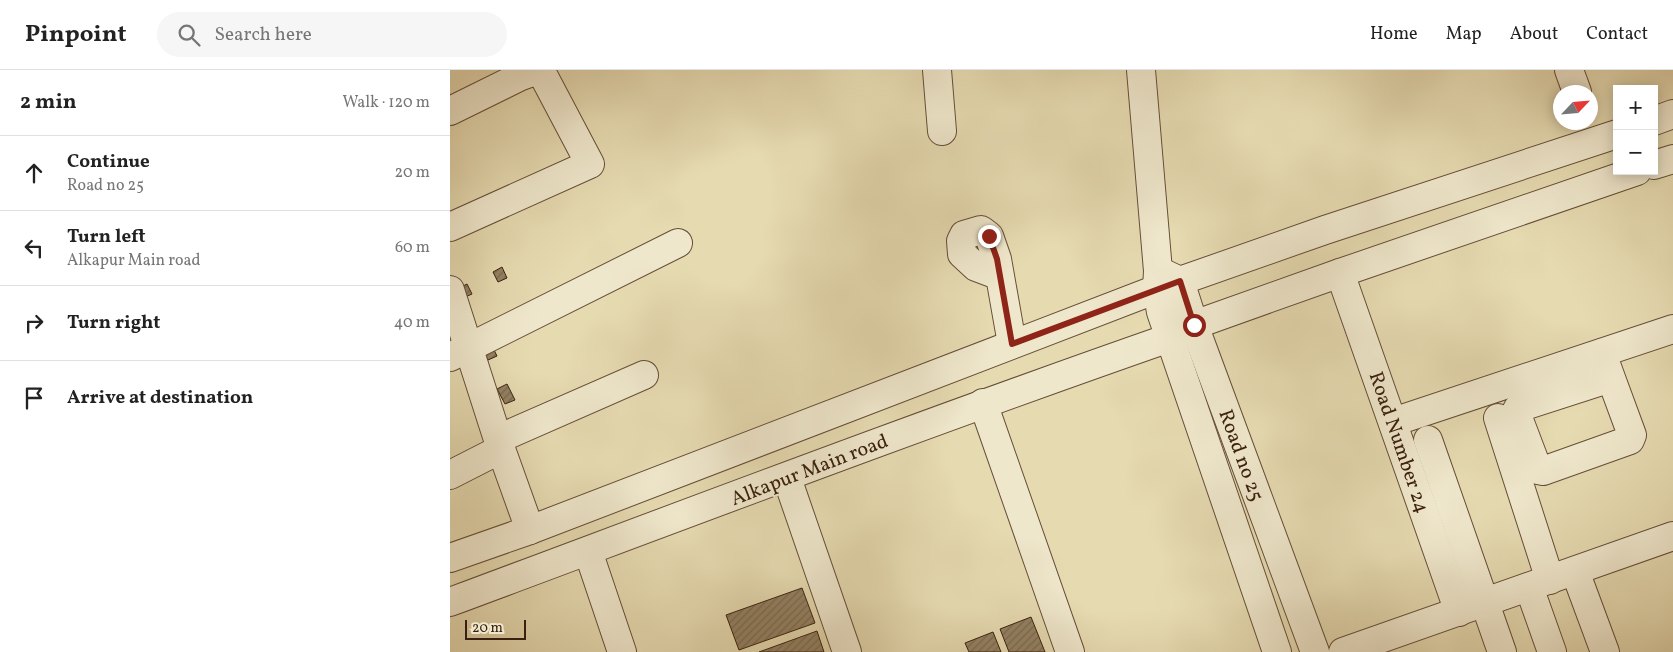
<!DOCTYPE html>
<meta charset="utf-8">
<style>
:root{--surface:#fff;--page:#f6f6f6;--text:#222;--muted:#767676;--line:#e0e0e0}
body{margin:0;font-family:Vollkorn,serif;background:var(--page);color:var(--text)}
.controls{position:absolute;right:15px;top:15px;display:grid;overflow:hidden;border-radius:0px;box-shadow:0 2px 12px #0003}
.controls button{width:45px;height:45px;display:grid;place-items:center;padding:0;border:0;border-bottom:1px solid var(--line);background:var(--surface);color:var(--text);font:25px sans-serif}
.compass{position:absolute;left:1103px;top:15px;width:45px;height:45px;border-radius:50%;background:var(--surface);box-shadow:0 2px 12px #0003;rotate:64deg}
.scale{position:absolute;left:15px;bottom:12px;width:61px;box-sizing:border-box;padding-left:5px;border:2px solid #3a200e;border-top:0;font-size:14px;line-height:18px;white-space:nowrap;color:#3a200e;-webkit-text-stroke:4px #efe7cc;paint-order:stroke}
.stop{position:absolute;width:15px;height:15px;margin:-11px;border:4px solid #8f2418;border-radius:50%;background:#fff}
.stop.end{background:#8f2418;border-color:#fff;box-shadow:0 1px 5px #0008}
.list{margin:0;padding:0;list-style:none}
h2{display:flex;justify-content:space-between;align-items:center;height:65px;margin:0;padding:0 20px;font-size:21px}
h2 small{font-size:16px;font-weight:400;color:var(--muted)}
.list li{display:grid;grid-template-columns:32px 1fr auto;gap:15px;align-items:center;box-sizing:border-box;height:75px;padding:0 20px;border-top:1px solid var(--line)}
.list b{display:block;font-size:19px;white-space:nowrap}
.list p{margin:0;font-size:16px;white-space:nowrap;color:var(--muted)}
.list em{font-size:16px;font-style:normal;color:var(--muted)}
.icon{flex:none;width:28px;height:28px;fill:none;stroke:currentColor;stroke-width:2;stroke-linecap:round;stroke-linejoin:round}
.map{position:relative;flex:none;width:1223px;height:582px;overflow:hidden}
header{display:flex;align-items:center;gap:30px;box-sizing:border-box;height:70px;padding:0 25px;background:var(--surface);border-bottom:1px solid var(--line)}
header strong{font-size:24px}
nav{display:flex;gap:28px;margin-inline-start:auto;font-size:18px}
.search{width:350px;height:45px;background:var(--page);display:flex;align-items:center;gap:12px;box-sizing:border-box;padding:0 18px;border-radius:28px;color:var(--muted);font-size:19px}
main{display:flex}
aside{flex:1;background:var(--surface)}
.map>svg:first-child{display:block}
.building{fill:url(#building-hatch);stroke:#3a200e}
.lines{fill:none;stroke-linecap:round;stroke-linejoin:round}
.minor-casing{stroke:#654e37;stroke-width:30}
.minor{stroke:#efe7cc;stroke-width:28}
.route{stroke:#8f2418;stroke-width:6}
.labels{text-anchor:middle;stroke-width:4;stroke-linejoin:round;paint-order:stroke}
.street-label{font-size:20px;fill:#3a200e;stroke:#efe7cc}
</style>
<header>
<strong>Pinpoint</strong>
<div class="search"><svg class="icon" aria-label="search" viewBox="0 0 24 24"><circle cx="10" cy="10" r="6"/><path d="M15 15l6 6"/></svg>Search here</div>
<nav><a>Home</a><a>Map</a><a>About</a><a>Contact</a></nav>
</header>
<main>
<aside>
<h2>2 min<small>Walk · 120 m</small></h2>
<ul class="list">
<li><svg class="icon" aria-label="ahead" viewBox="0 0 24 24"><path d="M12 20V5M6 11l6-6 6 6"/></svg><div><b>Continue</b><p>Road no 25</p></div><em>20 m</em></li>
<li><svg class="icon" aria-label="left" viewBox="0 0 24 24"><path d="M17 20v-9H6M10 6l-5 5 5 5"/></svg><div><b>Turn left</b><p>Alkapur Main road</p></div><em>60 m</em></li>
<li><svg class="icon" aria-label="right" viewBox="0 0 24 24"><path d="M7 20v-9h11M14 6l5 5-5 5"/></svg><div><b>Turn right</b></div><em>40 m</em></li>
<li><svg class="icon" aria-label="arrive" viewBox="0 0 24 24"><path d="M6 21V4h12l-3 4 3 4H6"/></svg><div><b>Arrive at destination</b></div></li>
</ul>
</aside>
<div class="map">
<svg width="1223" height="582" viewBox="0 0 1223 582">
<defs>
<pattern id="building-hatch" width="6" height="6" patternUnits="userSpaceOnUse" patternTransform="scale(1.25)"><rect width="6" height="6" fill="#938163"/><path d="M-1 1l2-2M0 6l6-6M5 7l2-2" fill="none" stroke="#796950"/></pattern>
</defs>
<rect width="100%" height="100%" fill="#e6dab1"/>
<filter id="stains"><feTurbulence type="fractalNoise" baseFrequency=".004" numOctaves="4"/><feColorMatrix values="0 0 0 0 .2 0 0 0 0 .09 0 0 0 0 .02 0 0 0 .5 -.17"/></filter>
<radialGradient id="worn" r=".72"><stop offset=".6" stop-color="#630" stop-opacity="0"/><stop offset="1" stop-color="#630" stop-opacity=".3"/></radialGradient>
<g class="building">
<polygon points="52,197 57,208 48,212 43,202"/>
<polygon points="17,214 22,224 13,228 9,218"/>
<polygon points="43,278 47,286 38,290 34,283"/>
<polygon points="57,314 65,330 55,334 47,319"/>
<polygon points="352,518 365,553 289,580 276,545"/>
<polygon points="581,547 595,582 559,582 550,559"/>
<polygon points="367,561 374,582 309,582"/>
<polygon points="543,562 551,582 519,582 515,573"/>
</g>
<g class="lines">
<g class="minor-casing">
<g id="minor">
<polyline points="487,0 492,61"/>
<polyline points="691,0 708,201 707,219 711,242 827,582"/>
<polyline points="1119,0 1127,22"/>
<polyline points="0,41 71,6 85,1 92,3 140,94 0,157"/>
<polyline points="1204,51 1223,44"/>
<polyline points="1204,95 1223,89"/>
<polyline points="713,203 730,211 744,255 865,582"/>
<polyline points="890,203 1009,542"/>
<polyline points="550,206 526,197 512,184 511,171 514,165 531,160 539,166 547,189 562,274"/>
<polyline points="0,220 51,379 80,460"/>
<polyline points="1152,283 1161,308 1182,365 1180,370 1093,401 1088,400 1066,342 1068,338 1161,308"/>
<polyline points="0,287 228,173"/>
<polyline points="533,333 620,582"/>
<polyline points="1048,348 1100,510"/>
<polyline points="943,352 1223,259"/>
<polyline points="48,369 194,305"/>
<polyline points="978,370 1052,582"/>
<polyline points="0,405 51,379"/>
<polyline points="337,408 397,582"/>
<polyline points="138,481 172,582"/>
<polyline points="0,488 80,460 707,219 875,160 1167,64"/>
<polyline points="1125,501 1155,582"/>
<polyline points="1079,517 1102,582"/>
<path d="M0,532C239,443 478,352 719,268L744,255L890,203L1187,101"/>
<polyline points="893,582 1223,466"/>
</g>
</g>
<use href="#minor" class="minor"/>
</g>
<g class="lines">
<polyline class="route" points="539,166 547,189 562,274 730,211 744,255"/>
</g>
<g class="labels">
<g class="street-label">
<text transform="translate(950 372) rotate(71)" y="7">Road Number 24</text>
<text transform="translate(792 385) rotate(70)" y="7">Road no 25</text>
<text transform="translate(359 399) rotate(-21)" y="7">Alkapur Main road</text>
</g>
</g>
<rect width="100%" height="100%" filter="url(#stains)"/>
<rect width="100%" height="100%" fill="url(#worn)"/>
</svg>
<div class="controls">
<button>+</button>
<button>−</button>
</div>
<svg class="compass" viewBox="-18 -18 36 36"><path d="M0-13l5 13h-10z" fill="#e53935"/><path d="M0 13l5-13h-10z" fill="#767676"/></svg>
<div class="scale">20 m</div>
<div class="stop" style="left:744px;top:255px"></div>
<div class="stop end" style="left:539px;top:166px"></div>
</div>
</main>
